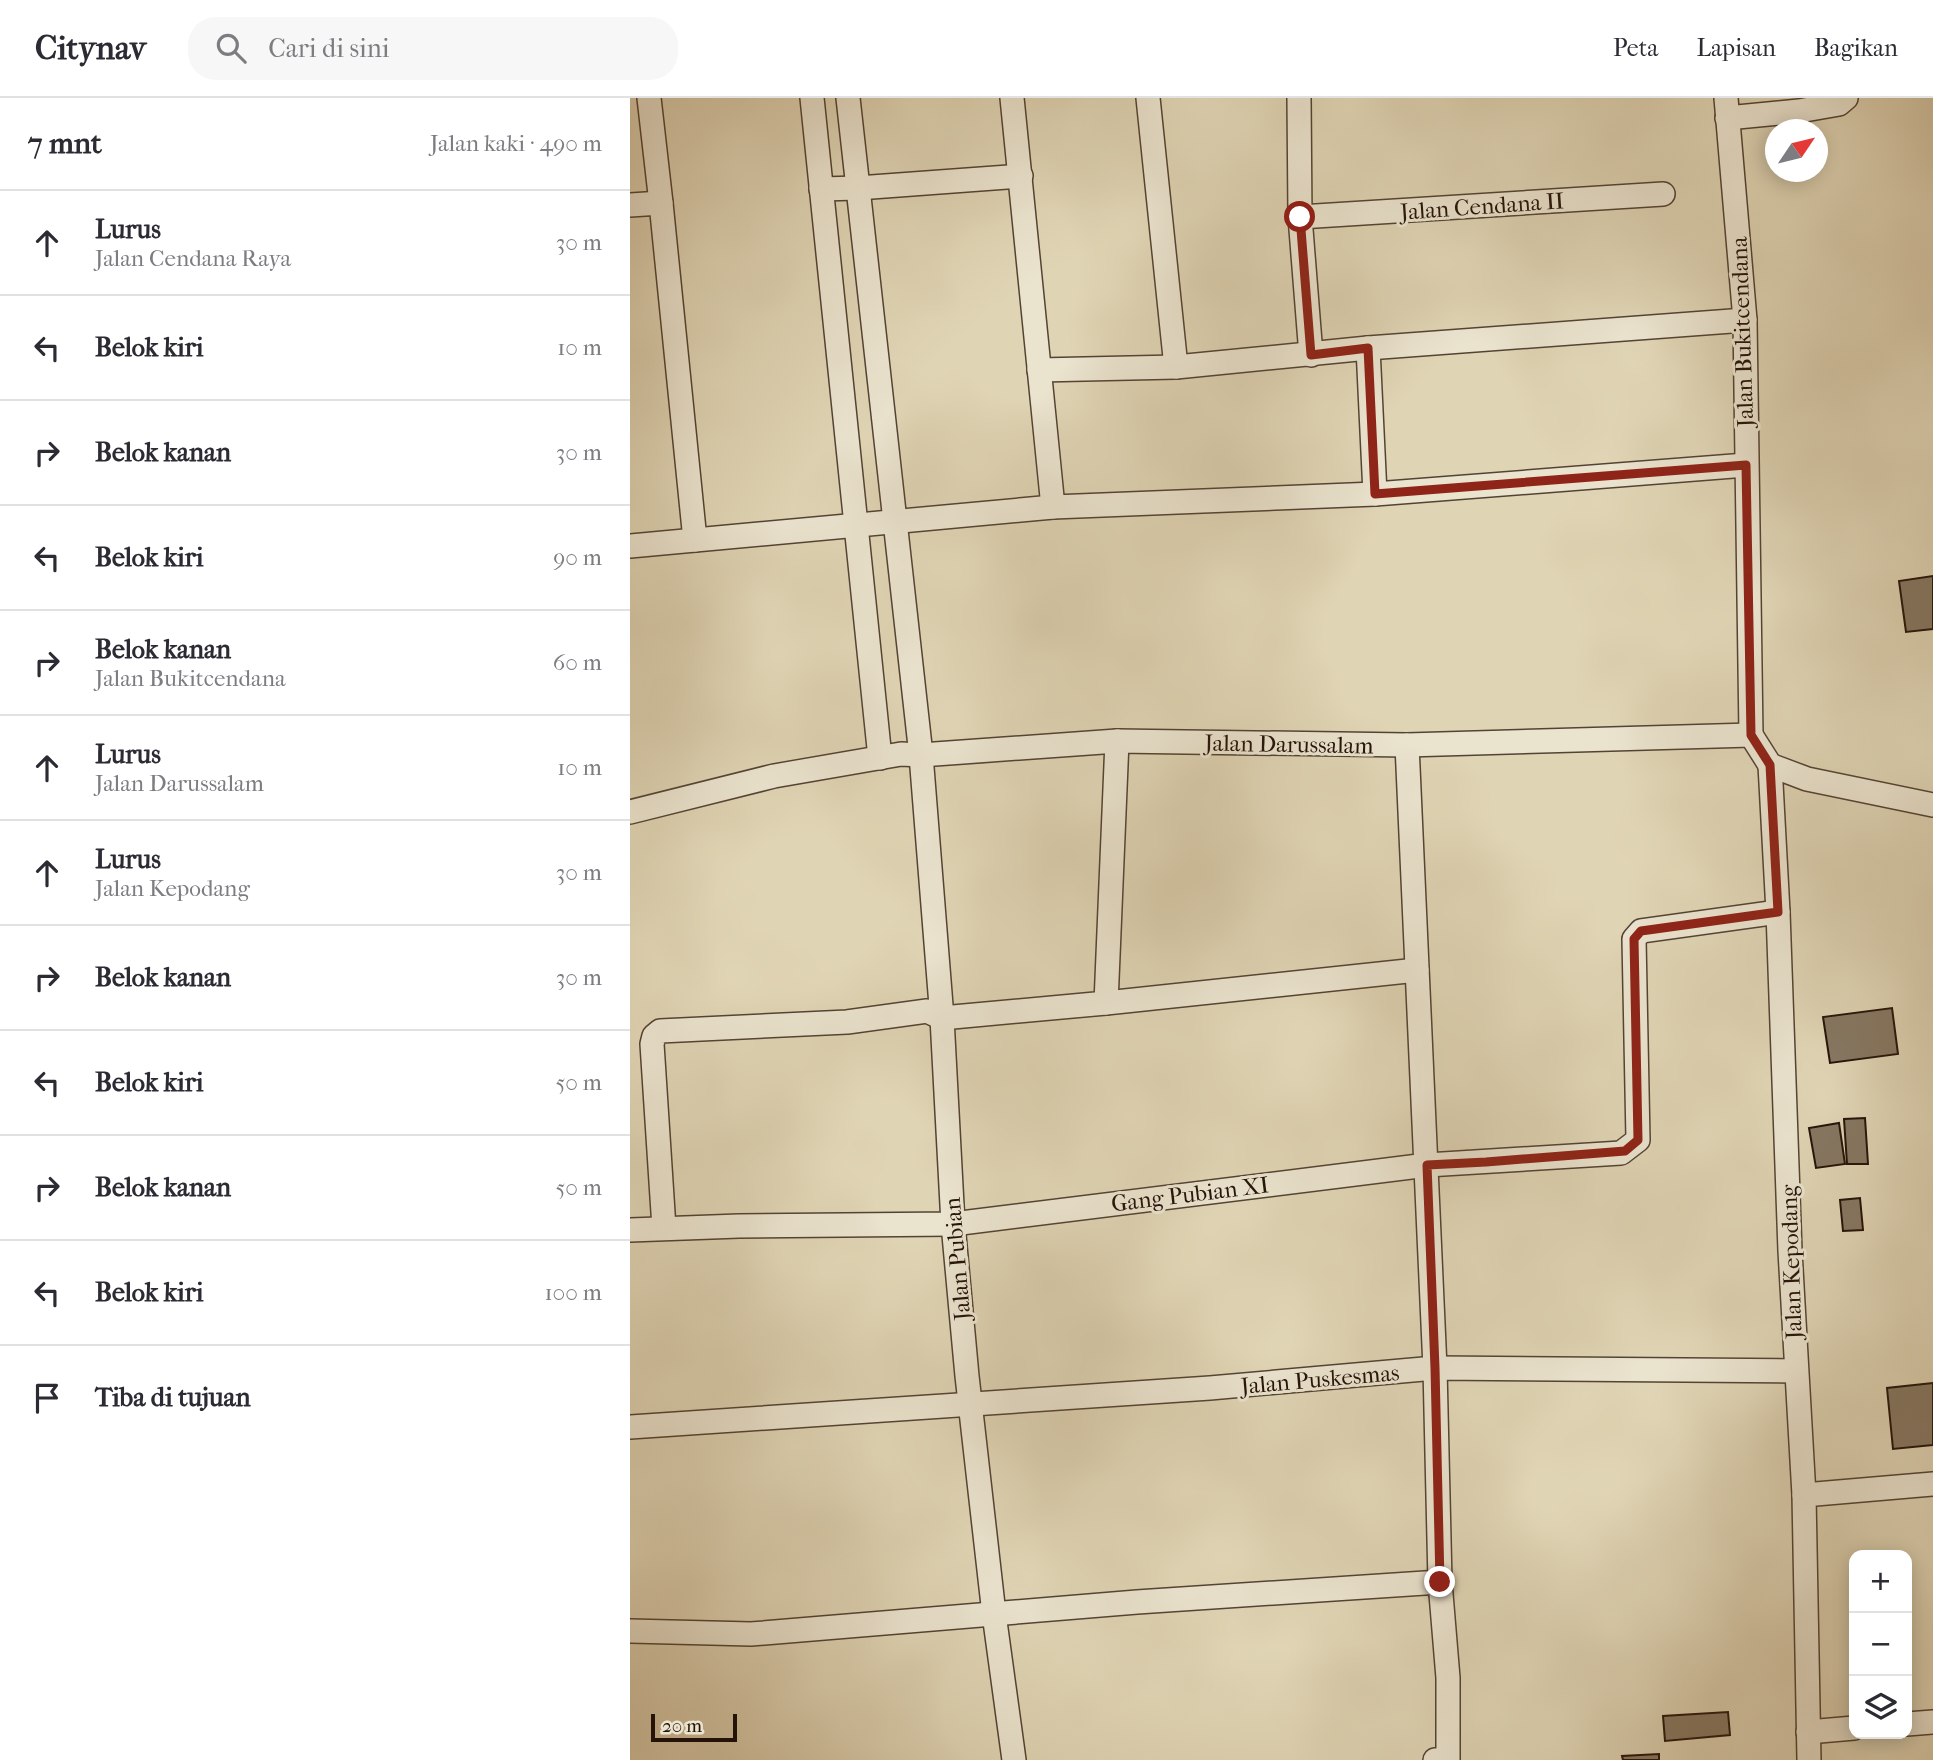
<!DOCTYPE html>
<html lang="id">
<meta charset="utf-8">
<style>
:root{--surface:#fff;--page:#f7f7f7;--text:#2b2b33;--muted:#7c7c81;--line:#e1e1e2}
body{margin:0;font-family:"IM FELL French Canon",serif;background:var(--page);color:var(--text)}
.controls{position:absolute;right:21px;bottom:21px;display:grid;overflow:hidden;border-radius:14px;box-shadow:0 4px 18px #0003}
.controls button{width:63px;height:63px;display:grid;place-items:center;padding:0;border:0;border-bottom:2px solid var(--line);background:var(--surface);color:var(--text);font:35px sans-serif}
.compass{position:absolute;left:1135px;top:21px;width:63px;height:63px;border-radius:50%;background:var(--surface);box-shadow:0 4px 18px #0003;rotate:55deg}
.scale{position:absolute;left:21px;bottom:18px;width:86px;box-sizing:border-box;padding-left:7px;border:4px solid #25130a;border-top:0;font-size:19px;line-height:24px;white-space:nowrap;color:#25130a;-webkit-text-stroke:5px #eae3ce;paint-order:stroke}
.stop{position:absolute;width:21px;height:21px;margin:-16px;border:5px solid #8f2418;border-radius:50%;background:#fff}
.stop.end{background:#8f2418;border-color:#fff;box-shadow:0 2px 7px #0008}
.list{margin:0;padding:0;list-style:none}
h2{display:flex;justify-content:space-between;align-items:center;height:91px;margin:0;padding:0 28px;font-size:30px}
h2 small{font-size:23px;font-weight:400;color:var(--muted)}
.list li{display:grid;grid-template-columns:46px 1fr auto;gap:21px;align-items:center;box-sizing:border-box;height:105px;padding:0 28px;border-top:2px solid var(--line)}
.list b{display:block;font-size:26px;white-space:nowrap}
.list p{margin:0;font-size:23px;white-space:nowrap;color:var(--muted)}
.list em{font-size:23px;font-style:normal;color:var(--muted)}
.icon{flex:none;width:38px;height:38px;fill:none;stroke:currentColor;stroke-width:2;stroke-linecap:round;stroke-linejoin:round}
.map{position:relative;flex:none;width:1303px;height:1662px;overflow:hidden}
header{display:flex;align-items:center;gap:42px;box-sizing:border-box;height:98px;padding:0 35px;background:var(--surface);border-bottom:2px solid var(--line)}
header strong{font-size:33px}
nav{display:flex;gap:38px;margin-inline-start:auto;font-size:24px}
.search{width:490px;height:63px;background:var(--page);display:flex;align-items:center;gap:18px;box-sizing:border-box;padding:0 24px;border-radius:28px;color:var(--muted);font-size:26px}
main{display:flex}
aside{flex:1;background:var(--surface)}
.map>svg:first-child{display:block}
.building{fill:#867762;stroke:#25130a;stroke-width:2}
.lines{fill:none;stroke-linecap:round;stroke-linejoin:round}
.street-casing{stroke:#544334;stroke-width:26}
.street{stroke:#eae3ce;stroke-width:23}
.route{stroke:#8f2418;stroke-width:9}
.labels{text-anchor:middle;stroke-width:6;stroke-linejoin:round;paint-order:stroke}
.street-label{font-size:23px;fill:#25130a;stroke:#eae3ce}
</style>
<header>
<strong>Citynav</strong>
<div class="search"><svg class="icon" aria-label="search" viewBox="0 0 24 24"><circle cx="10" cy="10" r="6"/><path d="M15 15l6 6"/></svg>Cari di sini</div>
<nav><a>Peta</a><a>Lapisan</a><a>Bagikan</a></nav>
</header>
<main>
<aside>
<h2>7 mnt<small>Jalan kaki · 490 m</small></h2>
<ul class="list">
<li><svg class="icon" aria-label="ahead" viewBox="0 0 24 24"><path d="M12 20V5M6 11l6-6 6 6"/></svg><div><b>Lurus</b><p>Jalan Cendana Raya</p></div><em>30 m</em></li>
<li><svg class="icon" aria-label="left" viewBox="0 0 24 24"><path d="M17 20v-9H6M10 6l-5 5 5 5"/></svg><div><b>Belok kiri</b></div><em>10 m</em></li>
<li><svg class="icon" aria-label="right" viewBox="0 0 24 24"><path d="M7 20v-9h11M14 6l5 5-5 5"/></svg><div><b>Belok kanan</b></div><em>30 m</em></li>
<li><svg class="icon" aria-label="left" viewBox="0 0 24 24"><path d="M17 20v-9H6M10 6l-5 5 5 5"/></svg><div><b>Belok kiri</b></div><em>90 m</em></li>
<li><svg class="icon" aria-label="right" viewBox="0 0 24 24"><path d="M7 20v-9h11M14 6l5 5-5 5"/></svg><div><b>Belok kanan</b><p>Jalan Bukitcendana</p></div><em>60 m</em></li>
<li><svg class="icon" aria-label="ahead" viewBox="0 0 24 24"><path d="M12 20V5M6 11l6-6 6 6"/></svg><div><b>Lurus</b><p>Jalan Darussalam</p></div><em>10 m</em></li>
<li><svg class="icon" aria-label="ahead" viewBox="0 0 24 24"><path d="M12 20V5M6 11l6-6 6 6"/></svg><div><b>Lurus</b><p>Jalan Kepodang</p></div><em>30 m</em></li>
<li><svg class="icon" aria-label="right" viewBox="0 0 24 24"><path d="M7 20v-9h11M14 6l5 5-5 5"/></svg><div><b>Belok kanan</b></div><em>30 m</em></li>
<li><svg class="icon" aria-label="left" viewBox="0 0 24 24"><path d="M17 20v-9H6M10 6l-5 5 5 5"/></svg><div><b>Belok kiri</b></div><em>50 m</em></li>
<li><svg class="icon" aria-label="right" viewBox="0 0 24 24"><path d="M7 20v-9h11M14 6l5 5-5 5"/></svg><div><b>Belok kanan</b></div><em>50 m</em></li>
<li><svg class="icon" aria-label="left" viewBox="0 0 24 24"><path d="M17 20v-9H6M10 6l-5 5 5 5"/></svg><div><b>Belok kiri</b></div><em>100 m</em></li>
<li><svg class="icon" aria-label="arrive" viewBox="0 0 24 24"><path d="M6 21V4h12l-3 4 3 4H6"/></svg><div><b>Tiba di tujuan</b></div></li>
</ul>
</aside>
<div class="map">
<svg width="1303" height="1662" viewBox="0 0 1303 1662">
<rect width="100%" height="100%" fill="#dfd4b4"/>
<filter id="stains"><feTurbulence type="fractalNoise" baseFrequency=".00286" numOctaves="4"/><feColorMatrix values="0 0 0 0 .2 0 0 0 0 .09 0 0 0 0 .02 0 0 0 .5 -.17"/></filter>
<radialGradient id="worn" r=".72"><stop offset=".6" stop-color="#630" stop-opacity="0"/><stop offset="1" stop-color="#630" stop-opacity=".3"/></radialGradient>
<g class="building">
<polygon points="1303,478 1303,531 1276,534 1269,483"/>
<polygon points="1262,910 1268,956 1200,965 1193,919"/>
<polygon points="1235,1020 1238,1066 1217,1066 1214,1021"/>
<polygon points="1209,1025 1215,1066 1186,1070 1179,1030"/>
<polygon points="1230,1100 1233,1132 1213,1133 1210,1102"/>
<polygon points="1303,1285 1303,1347 1263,1351 1257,1290"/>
<polygon points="1098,1614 1100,1637 1035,1643 1033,1618"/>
<polygon points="1029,1656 1029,1662 993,1662 992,1658"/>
</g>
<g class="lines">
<g class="street-casing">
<g id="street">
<polyline points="19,0 31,105 65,442"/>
<polyline points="182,0 250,660"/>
<polyline points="218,0 291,657 312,920 323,1126 337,1278 364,1516 384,1662"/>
<polyline points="382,0 423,409"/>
<polyline points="518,0 546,269"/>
<polyline points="669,0 670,119 681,257"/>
<polyline points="1096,0 1115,222 1121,637"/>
<polyline points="1097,20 1169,13 1209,6 1216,0"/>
<polyline points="191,91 228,90 391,78"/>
<polyline points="0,107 31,105"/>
<polyline points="670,119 1033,96"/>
<polyline points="738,250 745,396"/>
<polyline points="409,272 546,269 738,250 1115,222"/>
<polyline points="0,448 423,409 745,396 1116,367"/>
<polyline points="777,647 805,1270 810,1484 818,1580 818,1661 805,1662"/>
<polyline points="1140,667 1148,814 1160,1153 1174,1397 1179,1662"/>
<polyline points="0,714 144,678 271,656 291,657 487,643 777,647 1121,637 1140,667 1177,681 1303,707"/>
<polyline points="476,905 787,872"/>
<polyline points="34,1130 22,946 24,938 30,933 217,924 297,913 312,920 476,905 487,643"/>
<polyline points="0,1132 109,1128 323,1126 797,1067 991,1055 1008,1042 1004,841 1011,833 1148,814"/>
<polyline points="0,1329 580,1290 805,1270 1166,1273"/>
<polyline points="1174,1397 1303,1386"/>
<polyline points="0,1533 121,1536 507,1504 810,1484"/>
<polyline points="1277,1626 1303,1624"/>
<polyline points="1178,1634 1224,1630"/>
</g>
</g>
<use href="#street" class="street"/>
</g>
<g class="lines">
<polyline class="route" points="670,119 681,257 738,250 745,396 1116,367 1121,637 1140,667 1148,814 1011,833 1004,841 1008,1042 995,1053 856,1064 797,1067 805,1270 810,1484"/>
</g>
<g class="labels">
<g class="street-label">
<text transform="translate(852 108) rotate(-4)" y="8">Jalan Cendana II</text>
<text transform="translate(1112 234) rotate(-92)" y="8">Jalan Bukitcendana</text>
<text transform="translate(659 646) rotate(1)" y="8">Jalan Darussalam</text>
<text transform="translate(560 1096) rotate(-7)" y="8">Gang Pubian XI</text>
<text transform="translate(327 1161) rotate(-95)" y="8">Jalan Pubian</text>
<text transform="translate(1161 1164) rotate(-92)" y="8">Jalan Kepodang</text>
<text transform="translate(690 1281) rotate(-5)" y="8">Jalan Puskesmas</text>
</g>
</g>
<rect width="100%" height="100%" filter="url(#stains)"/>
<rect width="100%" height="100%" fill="url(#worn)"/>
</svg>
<div class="controls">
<button>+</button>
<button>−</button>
<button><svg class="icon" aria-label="layers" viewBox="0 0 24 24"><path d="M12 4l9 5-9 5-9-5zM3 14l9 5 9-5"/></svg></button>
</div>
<svg class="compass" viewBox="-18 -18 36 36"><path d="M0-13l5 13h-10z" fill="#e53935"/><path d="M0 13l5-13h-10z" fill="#7c7c81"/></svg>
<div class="scale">20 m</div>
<div class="stop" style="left:670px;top:119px"></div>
<div class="stop end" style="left:810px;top:1484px"></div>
</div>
</main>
